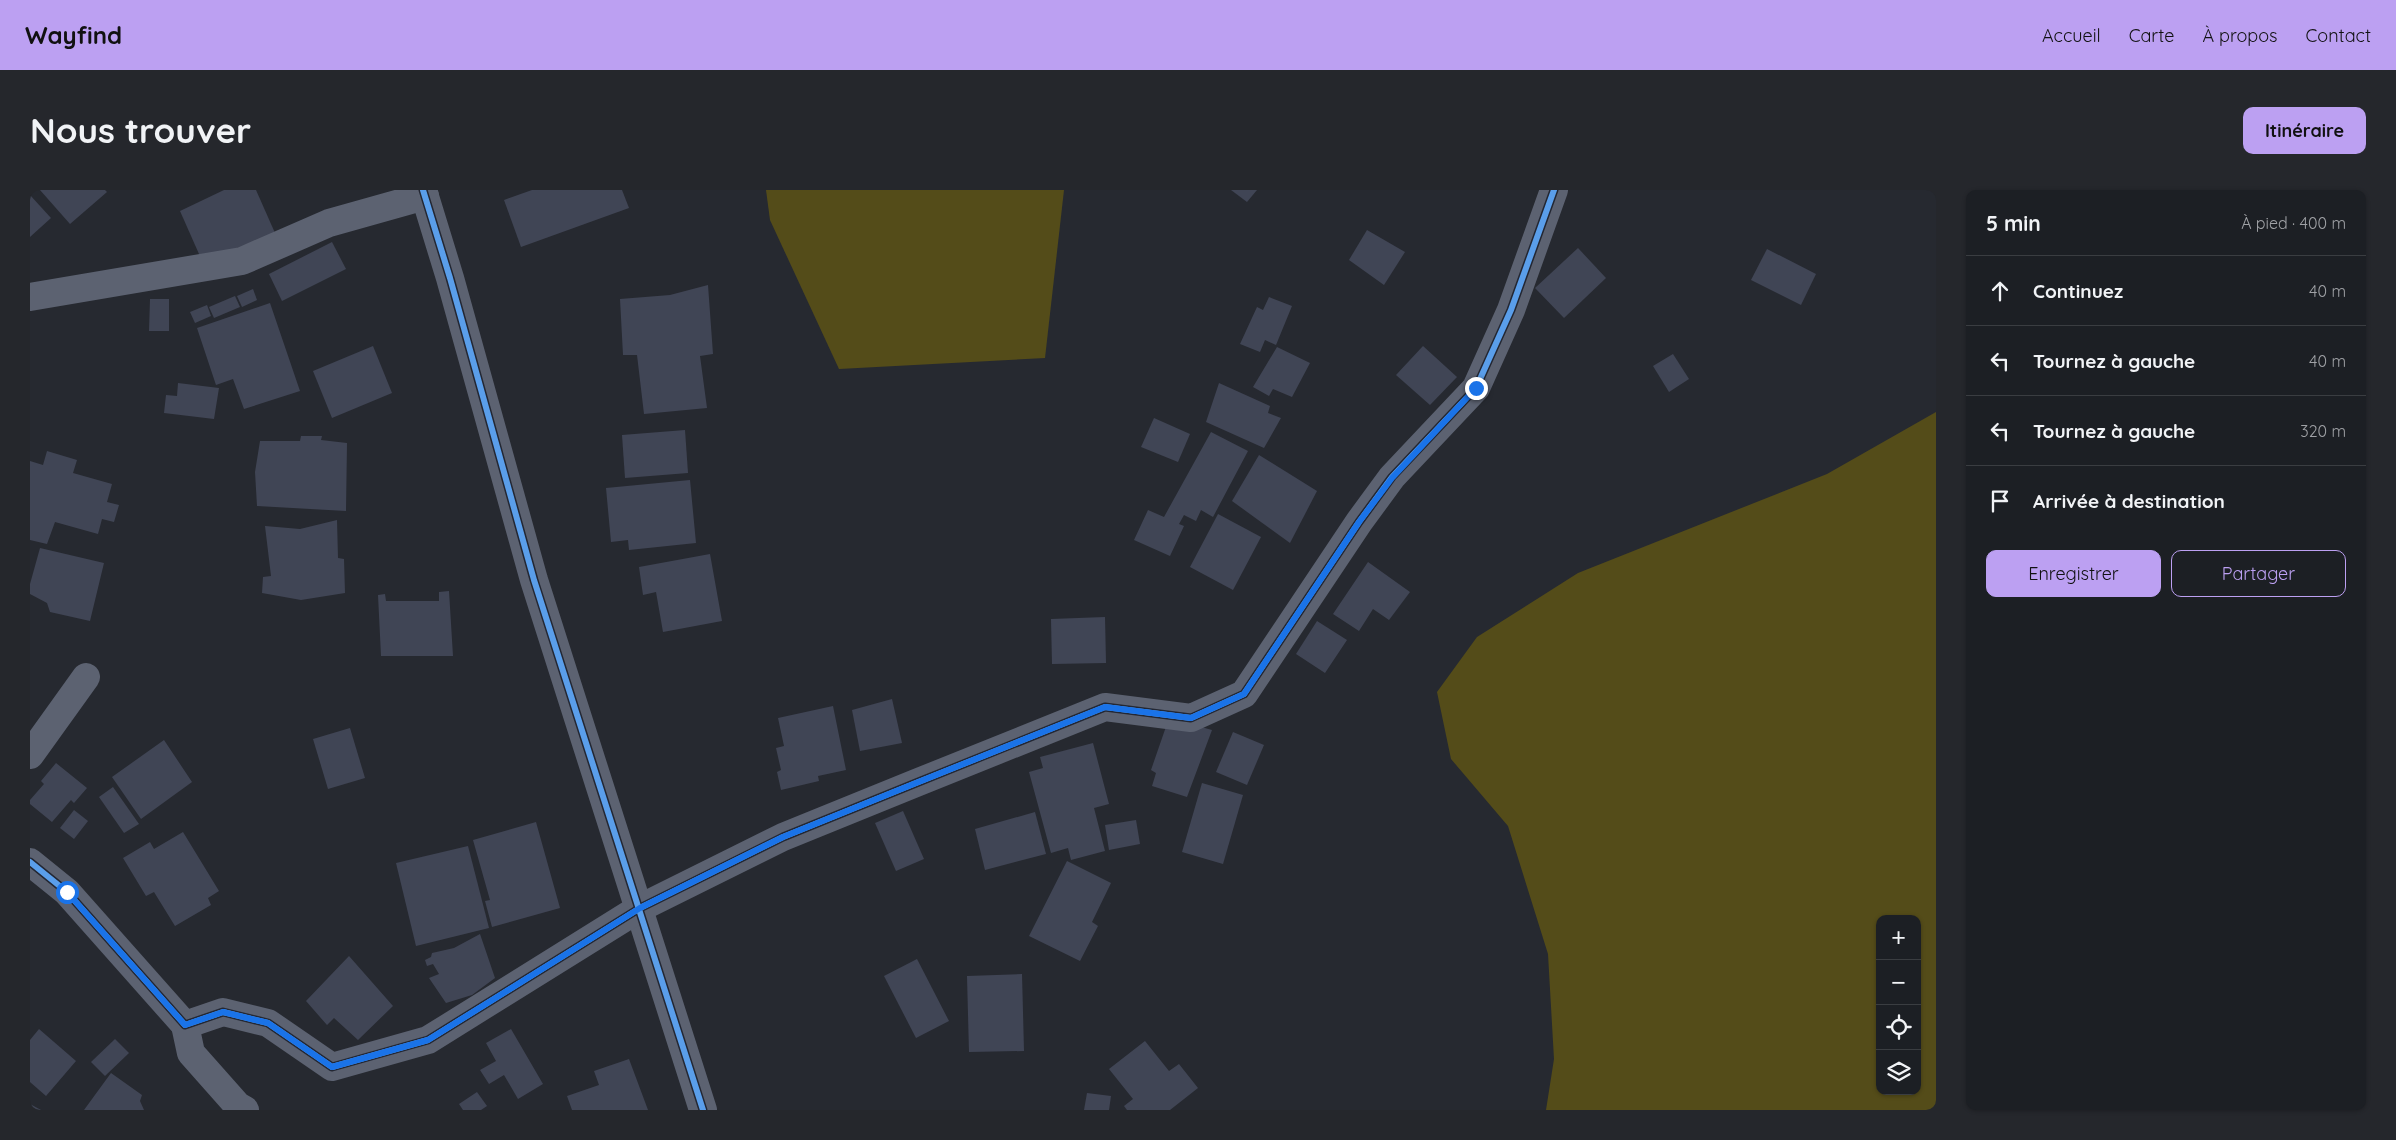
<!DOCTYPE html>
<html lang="fr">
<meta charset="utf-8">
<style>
:root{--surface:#1c1f24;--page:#25272c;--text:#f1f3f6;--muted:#a0a2a6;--line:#3a3d41;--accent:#bca0f2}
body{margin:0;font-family:Quicksand,sans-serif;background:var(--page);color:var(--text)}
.controls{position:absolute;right:15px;bottom:15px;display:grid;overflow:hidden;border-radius:10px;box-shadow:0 1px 4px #0004}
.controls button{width:45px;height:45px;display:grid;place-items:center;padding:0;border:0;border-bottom:1px solid var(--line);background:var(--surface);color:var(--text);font:25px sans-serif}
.stop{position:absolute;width:15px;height:15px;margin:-11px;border:4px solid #1a73e8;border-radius:50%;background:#fff}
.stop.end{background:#1a73e8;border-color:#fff;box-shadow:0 1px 5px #0008}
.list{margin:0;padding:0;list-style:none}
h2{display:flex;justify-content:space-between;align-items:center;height:65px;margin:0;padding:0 20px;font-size:21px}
h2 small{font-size:16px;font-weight:400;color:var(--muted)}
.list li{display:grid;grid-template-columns:32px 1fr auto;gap:15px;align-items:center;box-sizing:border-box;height:70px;padding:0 20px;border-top:1px solid var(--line)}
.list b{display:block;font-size:19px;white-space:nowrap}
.list em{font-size:16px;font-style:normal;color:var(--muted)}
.actions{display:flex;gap:10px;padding:15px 20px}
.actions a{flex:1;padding:11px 0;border:1px solid var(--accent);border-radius:10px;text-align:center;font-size:18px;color:var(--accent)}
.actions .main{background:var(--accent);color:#111}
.icon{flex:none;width:28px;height:28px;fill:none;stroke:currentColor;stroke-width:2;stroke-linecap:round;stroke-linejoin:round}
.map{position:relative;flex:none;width:1906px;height:920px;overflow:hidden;border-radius:10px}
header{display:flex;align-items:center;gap:30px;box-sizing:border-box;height:70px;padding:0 25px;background:var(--accent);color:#111}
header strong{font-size:24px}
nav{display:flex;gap:28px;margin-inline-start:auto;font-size:18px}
.intro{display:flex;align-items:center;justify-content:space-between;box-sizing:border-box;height:120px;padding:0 30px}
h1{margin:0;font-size:35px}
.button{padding:12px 22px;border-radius:10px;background:var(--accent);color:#111;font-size:18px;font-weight:700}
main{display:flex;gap:30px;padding:0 30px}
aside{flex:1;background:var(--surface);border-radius:10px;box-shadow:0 1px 4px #0004}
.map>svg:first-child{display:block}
.green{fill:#544c19;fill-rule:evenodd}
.building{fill:#404555}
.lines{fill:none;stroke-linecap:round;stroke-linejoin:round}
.minor{stroke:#5c6271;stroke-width:28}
.cycleway-casing{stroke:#232733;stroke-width:9}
.cycleway{stroke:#5a9eea;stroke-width:6}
.route{stroke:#1a73e8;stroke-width:6}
</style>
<header>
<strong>Wayfind</strong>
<nav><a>Accueil</a><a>Carte</a><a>À propos</a><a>Contact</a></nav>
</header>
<div class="intro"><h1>Nous trouver</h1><a class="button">Itinéraire</a></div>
<main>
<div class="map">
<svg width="1906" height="920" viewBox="0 0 1906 920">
<rect width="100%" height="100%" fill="#262930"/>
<g class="green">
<polygon points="736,0 1034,0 1015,168 809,179 740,30"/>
<path d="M1906,222V920H1516L1524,869L1518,764L1478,636L1421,569L1407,502L1447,447L1548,383L1797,284ZM1850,729H1887V901H1850Z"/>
</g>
<g class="building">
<polygon points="10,0 75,0 77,2 40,34"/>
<polygon points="194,0 226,0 245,43 173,73 150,21"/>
<polygon points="502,0 592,0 599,18 491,57 474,10"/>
<polygon points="1201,0 1227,0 1217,12"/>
<polygon points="0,5 21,28 0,47"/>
<polygon points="1337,40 1375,62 1354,95 1319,70"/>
<polygon points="302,52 316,79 252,111 239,84"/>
<polygon points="1548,58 1576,88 1534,128 1505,98"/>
<polygon points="1737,59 1786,84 1771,115 1721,90"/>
<polygon points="678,95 683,164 670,166 677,218 614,224 607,165 593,165 590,109 640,105"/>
<polygon points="223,99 227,110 212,117 207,106"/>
<polygon points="205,106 210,117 184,128 179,117"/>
<polygon points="1239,107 1262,116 1246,155 1235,150 1230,162 1210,154 1227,117 1233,120"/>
<polygon points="120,109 139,109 139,141 119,141"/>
<polygon points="240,113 270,201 214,219 203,189 186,195 167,138"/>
<polygon points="177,115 181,126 165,133 160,122"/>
<polygon points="343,156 362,203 302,228 283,181"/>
<polygon points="1393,156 1427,187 1400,215 1366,185"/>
<polygon points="1247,157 1280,173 1262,207 1243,199 1239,206 1223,197"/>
<polygon points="1643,164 1659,189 1639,202 1623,176"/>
<polygon points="148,193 189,198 184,229 134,223 136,205 147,206"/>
<polygon points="1189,193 1240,216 1238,223 1251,228 1234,258 1176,232"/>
<polygon points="1124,228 1160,244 1148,272 1111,257"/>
<polygon points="655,240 658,283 595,288 592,245"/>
<polygon points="1181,242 1218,261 1183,327 1171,320 1166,331 1154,325 1149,334 1154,336 1140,366 1104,350 1118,320 1134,327"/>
<polygon points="271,246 292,246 291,250 317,253 316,321 227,316 225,282 230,251 270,251"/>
<polygon points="17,261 47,270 43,283 82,294 77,312 89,315 84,332 72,329 68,344 25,332 17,354 0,350 0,271 13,275"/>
<polygon points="1229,265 1287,301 1260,353 1202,311"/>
<polygon points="660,290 666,353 599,360 598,350 581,352 576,298"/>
<polygon points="1188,324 1231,347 1203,400 1160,377"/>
<polygon points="307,330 308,368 314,369 315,403 271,410 232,403 233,387 241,386 235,336 270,339"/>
<polygon points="10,358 74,373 60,431 20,422 17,413 0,404 0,394"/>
<polygon points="680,364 692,431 633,442 626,402 613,405 609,377"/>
<polygon points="1338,372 1380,402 1359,430 1343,419 1329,441 1303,424"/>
<polygon points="419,401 423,466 351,466 348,405 355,404 356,411 409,411 409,402"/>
<polygon points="1075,427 1076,473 1022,474 1021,429"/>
<polygon points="1287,431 1317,450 1295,483 1266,464"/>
<polygon points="862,509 872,553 830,561 822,520"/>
<polygon points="803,516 816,580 788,586 789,591 751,600 747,582 751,580 746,558 754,556 748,528"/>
<polygon points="1139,528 1182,540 1157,607 1122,596 1126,583 1121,580"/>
<polygon points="320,538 335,588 298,599 283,549"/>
<polygon points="1203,542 1234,555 1217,595 1186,582"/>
<polygon points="134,550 162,592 111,629 82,587"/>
<polygon points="1063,553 1079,614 1064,618 1075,661 1041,670 1038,658 1021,663 999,582 1013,578 1010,567"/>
<polygon points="26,573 57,598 44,613 41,610 22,632 0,614 0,610 14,594 11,591"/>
<polygon points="1172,593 1213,605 1193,674 1152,662"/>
<polygon points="83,597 109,634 94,643 69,607"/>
<polygon points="44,620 58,631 44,649 30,638"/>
<polygon points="873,621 894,669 866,681 845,633"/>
<polygon points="1005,622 1016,664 955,680 945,639"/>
<polygon points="1106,630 1110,654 1079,660 1075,635"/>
<polygon points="506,632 530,718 462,737 455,711 460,710 443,650"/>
<polygon points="153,642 189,701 178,708 181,715 145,736 124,702 116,706 93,668 120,652 124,659"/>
<polygon points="438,656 459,738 386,756 366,673"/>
<polygon points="1037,671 1081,693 1062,732 1068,736 1050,771 999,746"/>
<polygon points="450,744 465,788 442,805 416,813 399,788 409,784 403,774 397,776 395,770 401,767 402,763 424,758"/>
<polygon points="319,766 363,816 328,850 304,828 297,835 276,811"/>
<polygon points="887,769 919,831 886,848 854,786"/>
<polygon points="992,784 994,861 939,862 937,786"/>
<polygon points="9,839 46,871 16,906 0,892 0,850"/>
<polygon points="481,839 513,894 488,909 474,885 459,894 450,880 466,871 456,853"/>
<polygon points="85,849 99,863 75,886 61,872"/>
<polygon points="1115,851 1139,881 1149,874 1168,898 1140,920 1097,920 1094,916 1103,909 1079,879"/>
<polygon points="599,869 618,920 542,920 537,906 569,895 564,881"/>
<polygon points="81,883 112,905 110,911 114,920 54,920"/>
<polygon points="447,902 457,916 451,920 433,920 429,914"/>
<polygon points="1057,903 1081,906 1079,920 1054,920"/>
<polygon points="0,914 11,920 0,920"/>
</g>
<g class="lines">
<g class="minor">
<polyline points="393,0 420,88 504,390 673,920"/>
<polyline points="0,107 212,71 299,33 395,6"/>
<polyline points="0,565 56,487"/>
<polyline points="0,672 37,702 155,835 193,822 238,833 302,877 398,850 610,718 753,647 886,593 1075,517 1161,528 1214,504 1329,332 1362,287 1446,198 1481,120 1524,0"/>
<polyline points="155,835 161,863 208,916 215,920"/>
</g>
<g class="cycleway-casing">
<g id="cycleway">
<polyline points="393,0 420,88 504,390 673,920"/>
<polyline points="0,672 37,702 155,835 193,822 238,833 302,877 398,850 610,718 753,647 886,593 1075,517 1161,528 1214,504 1329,332 1362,287 1446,198 1481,120 1524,0"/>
</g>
</g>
<use href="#cycleway" class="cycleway"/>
</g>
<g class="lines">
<polyline class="route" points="37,702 155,835 193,822 238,833 302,877 398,850 610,718 753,647 886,593 1075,517 1161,528 1214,504 1329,332 1362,288 1446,198"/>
</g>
</svg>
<div class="controls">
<button>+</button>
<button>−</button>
<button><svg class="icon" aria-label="locate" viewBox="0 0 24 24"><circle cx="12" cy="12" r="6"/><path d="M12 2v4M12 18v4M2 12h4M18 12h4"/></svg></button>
<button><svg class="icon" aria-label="layers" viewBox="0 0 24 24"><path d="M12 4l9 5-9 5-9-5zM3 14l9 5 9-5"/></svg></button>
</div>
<div class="stop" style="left:37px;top:702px"></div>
<div class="stop end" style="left:1446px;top:198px"></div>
</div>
<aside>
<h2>5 min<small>À pied · 400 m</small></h2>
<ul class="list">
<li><svg class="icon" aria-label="ahead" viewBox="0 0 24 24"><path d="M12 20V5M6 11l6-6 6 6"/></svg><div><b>Continuez</b></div><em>40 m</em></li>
<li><svg class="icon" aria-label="left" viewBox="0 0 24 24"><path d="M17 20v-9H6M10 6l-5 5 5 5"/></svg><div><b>Tournez à gauche</b></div><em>40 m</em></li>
<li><svg class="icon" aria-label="left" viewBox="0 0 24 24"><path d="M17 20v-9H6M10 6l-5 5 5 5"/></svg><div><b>Tournez à gauche</b></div><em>320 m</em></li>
<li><svg class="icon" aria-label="arrive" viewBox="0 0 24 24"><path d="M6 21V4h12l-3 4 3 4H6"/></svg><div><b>Arrivée à destination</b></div></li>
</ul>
<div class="actions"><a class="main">Enregistrer</a><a>Partager</a></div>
</aside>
</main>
